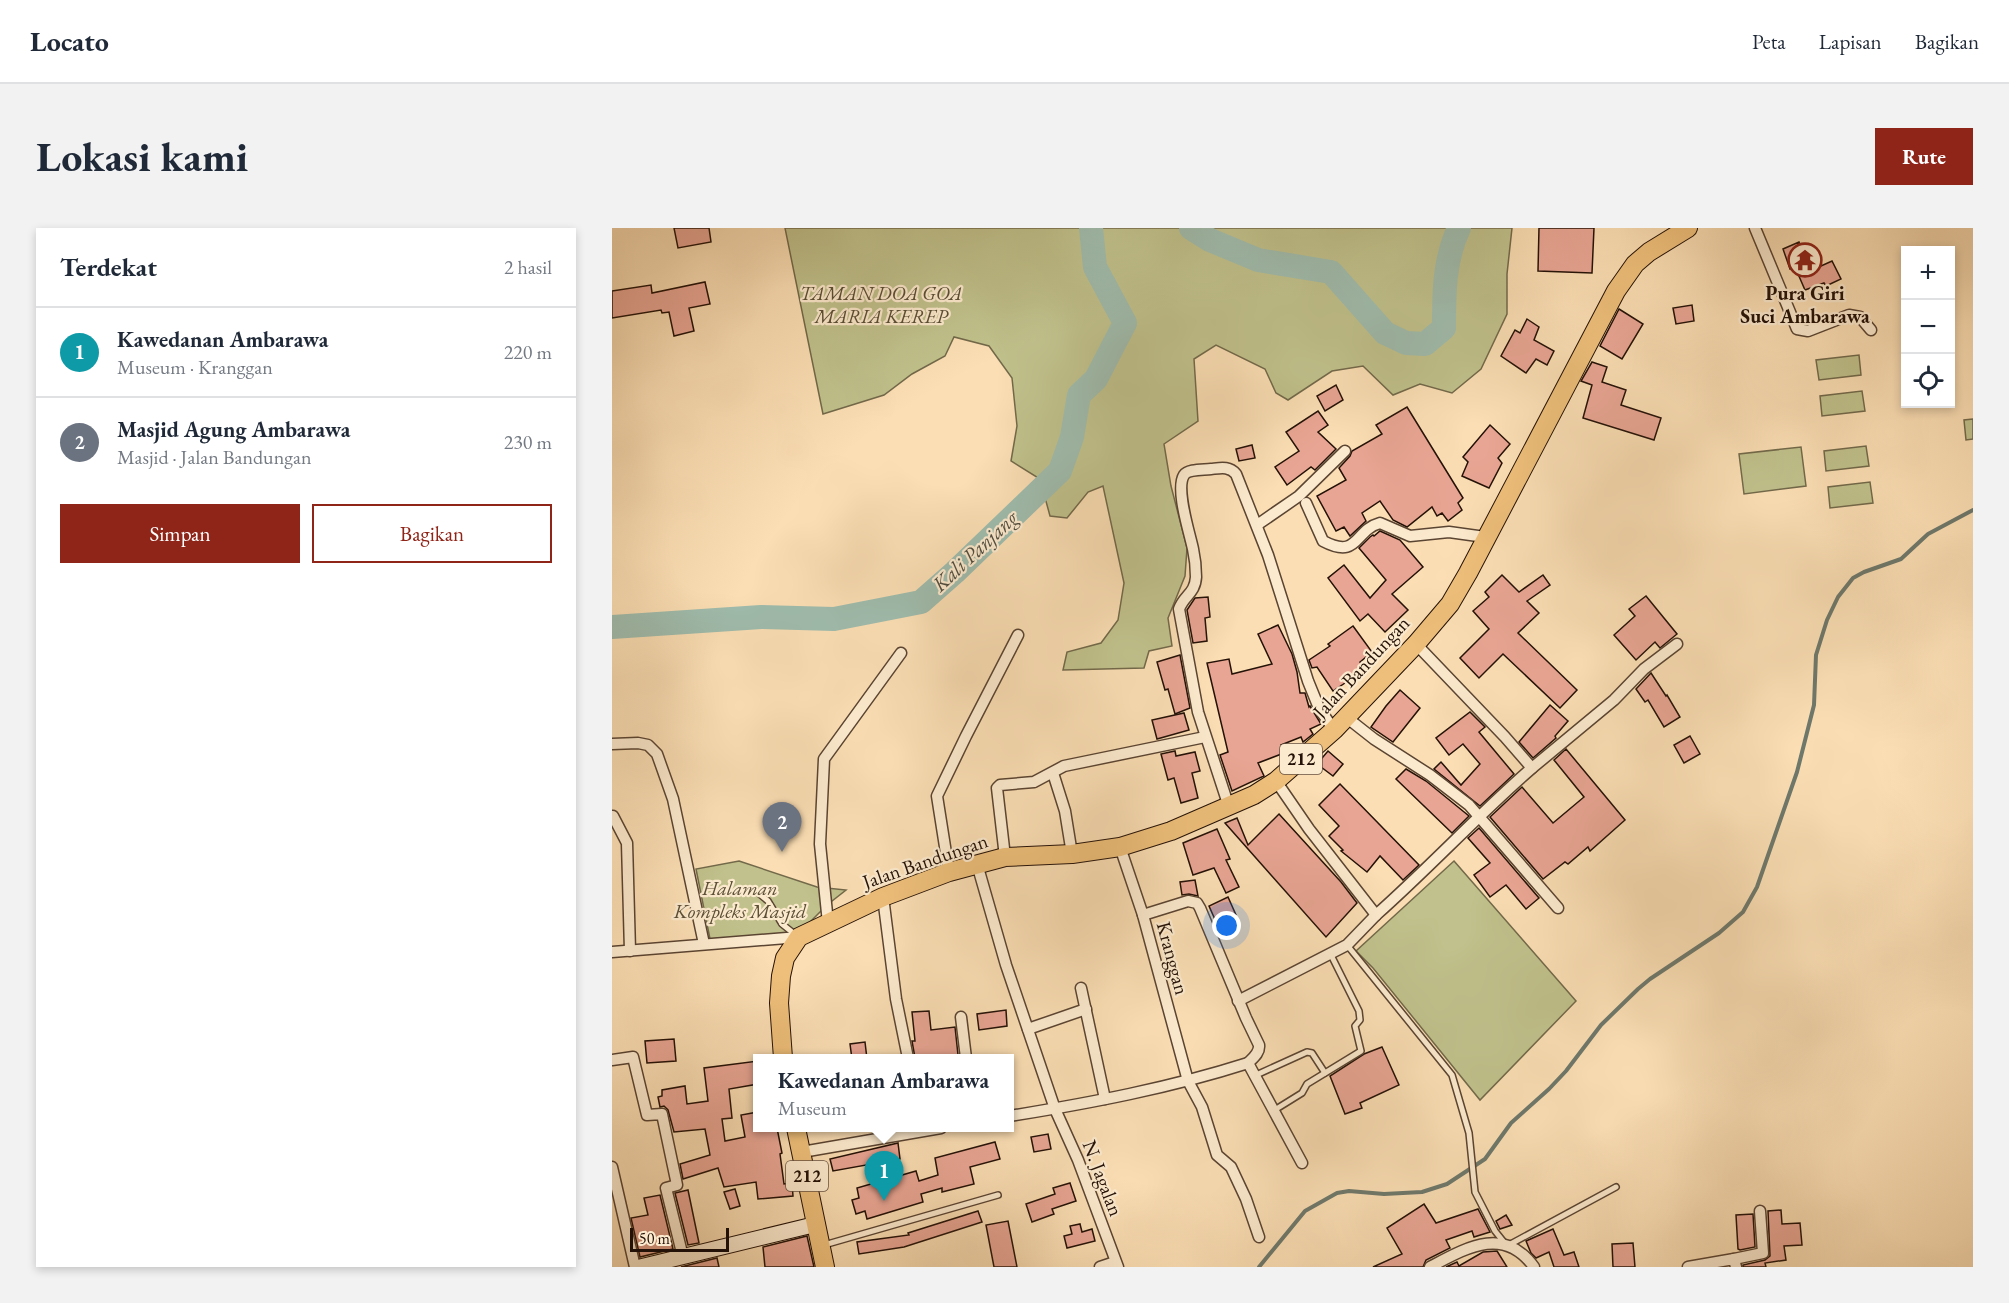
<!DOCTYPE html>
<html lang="id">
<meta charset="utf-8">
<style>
:root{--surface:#fff;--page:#f2f2f3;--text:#1f2937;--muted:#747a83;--line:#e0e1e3;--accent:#8f2418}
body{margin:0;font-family:"EB Garamond",serif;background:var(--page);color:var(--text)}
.controls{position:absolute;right:18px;top:18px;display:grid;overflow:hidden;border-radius:0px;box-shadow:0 3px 9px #0003}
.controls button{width:54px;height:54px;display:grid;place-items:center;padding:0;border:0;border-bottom:2px solid var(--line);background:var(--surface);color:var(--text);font:30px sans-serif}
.scale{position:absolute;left:18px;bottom:15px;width:99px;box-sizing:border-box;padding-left:6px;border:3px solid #241107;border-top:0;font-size:16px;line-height:21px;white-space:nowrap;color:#241107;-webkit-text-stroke:4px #fceace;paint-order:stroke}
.you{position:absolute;left:615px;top:698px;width:21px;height:21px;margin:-15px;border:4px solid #fff;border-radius:50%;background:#1a73e8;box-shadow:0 0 0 9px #1a73e833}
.badge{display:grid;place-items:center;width:39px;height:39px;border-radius:50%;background:var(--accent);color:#fff;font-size:20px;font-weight:700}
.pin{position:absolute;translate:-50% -50px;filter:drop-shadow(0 2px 3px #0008)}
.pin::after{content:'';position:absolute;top:32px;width:21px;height:18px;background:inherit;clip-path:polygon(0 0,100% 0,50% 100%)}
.popup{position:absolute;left:141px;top:826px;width:261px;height:78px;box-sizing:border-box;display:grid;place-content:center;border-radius:0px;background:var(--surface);filter:drop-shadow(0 2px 4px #0005);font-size:20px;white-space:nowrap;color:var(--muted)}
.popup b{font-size:22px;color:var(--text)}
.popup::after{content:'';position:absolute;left:50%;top:100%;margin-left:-12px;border:12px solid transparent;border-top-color:var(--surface)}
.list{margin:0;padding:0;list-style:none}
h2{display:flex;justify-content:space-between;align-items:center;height:78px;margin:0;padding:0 24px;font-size:26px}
h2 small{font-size:20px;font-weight:400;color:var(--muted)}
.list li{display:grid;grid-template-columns:39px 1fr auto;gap:18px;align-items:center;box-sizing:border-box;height:90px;padding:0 24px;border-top:2px solid var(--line)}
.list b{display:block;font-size:22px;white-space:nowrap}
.list p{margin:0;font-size:20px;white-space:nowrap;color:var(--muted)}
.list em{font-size:20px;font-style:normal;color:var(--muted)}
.actions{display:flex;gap:12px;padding:18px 24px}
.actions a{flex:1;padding:14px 0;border:2px solid var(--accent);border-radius:0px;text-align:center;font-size:21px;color:var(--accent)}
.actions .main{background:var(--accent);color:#fff}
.icon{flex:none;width:33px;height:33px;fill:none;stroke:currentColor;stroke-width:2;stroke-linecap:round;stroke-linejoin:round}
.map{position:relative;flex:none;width:1361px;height:1039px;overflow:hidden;border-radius:0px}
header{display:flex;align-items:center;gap:36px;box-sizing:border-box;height:84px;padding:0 30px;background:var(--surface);border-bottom:2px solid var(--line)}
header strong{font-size:28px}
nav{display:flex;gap:33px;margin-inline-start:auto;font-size:21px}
.intro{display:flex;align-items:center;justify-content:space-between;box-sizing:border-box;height:144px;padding:0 36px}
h1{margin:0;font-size:42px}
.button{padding:15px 27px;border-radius:0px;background:var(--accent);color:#fff;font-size:21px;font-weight:700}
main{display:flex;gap:36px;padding:0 36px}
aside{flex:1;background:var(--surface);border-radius:0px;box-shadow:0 3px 9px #0003}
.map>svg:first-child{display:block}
.green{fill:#c0c18c;stroke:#72694a;stroke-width:1.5}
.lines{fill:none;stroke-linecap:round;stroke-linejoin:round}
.stream{stroke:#6e786b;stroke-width:4}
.river{stroke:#9fbcad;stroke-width:24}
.building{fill:#e8a593;stroke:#241107;stroke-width:1.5}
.service-casing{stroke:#5a4432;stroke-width:8}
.minor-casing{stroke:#5a4432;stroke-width:13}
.secondary-casing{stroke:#241107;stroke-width:17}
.primary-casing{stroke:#241107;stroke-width:20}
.service{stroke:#fceace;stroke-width:5}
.minor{stroke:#fceace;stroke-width:10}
.secondary{stroke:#fceace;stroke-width:15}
.primary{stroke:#eebf7a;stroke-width:18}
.labels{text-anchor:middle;stroke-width:4.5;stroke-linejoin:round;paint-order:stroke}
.shield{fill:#fceace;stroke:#655243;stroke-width:1.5}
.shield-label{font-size:18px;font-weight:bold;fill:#241107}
.park-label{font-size:20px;font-style:italic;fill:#5b4f36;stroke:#fceace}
.poi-label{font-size:20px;font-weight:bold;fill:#241107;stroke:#fceace}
.street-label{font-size:20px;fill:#241107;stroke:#fceace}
.water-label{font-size:21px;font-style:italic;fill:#4f4d41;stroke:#fceace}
</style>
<header>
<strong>Locato</strong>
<nav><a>Peta</a><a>Lapisan</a><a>Bagikan</a></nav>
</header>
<div class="intro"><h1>Lokasi kami</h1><a class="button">Rute</a></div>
<main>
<aside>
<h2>Terdekat<small>2 hasil</small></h2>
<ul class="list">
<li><span class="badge" style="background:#0f9aa8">1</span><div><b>Kawedanan Ambarawa</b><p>Museum · Kranggan</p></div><em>220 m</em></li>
<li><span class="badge" style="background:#6b7280">2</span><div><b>Masjid Agung Ambarawa</b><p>Masjid · Jalan Bandungan</p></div><em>230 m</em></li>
</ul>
<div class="actions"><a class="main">Simpan</a><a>Bagikan</a></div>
</aside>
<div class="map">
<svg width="1361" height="1039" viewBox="0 0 1361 1039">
<rect width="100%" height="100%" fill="#fbdeb4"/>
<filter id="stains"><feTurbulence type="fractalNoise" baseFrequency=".00333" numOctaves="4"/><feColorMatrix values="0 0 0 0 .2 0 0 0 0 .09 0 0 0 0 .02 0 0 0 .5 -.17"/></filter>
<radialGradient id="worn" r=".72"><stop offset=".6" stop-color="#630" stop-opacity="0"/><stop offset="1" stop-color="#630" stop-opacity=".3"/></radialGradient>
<g class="green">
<polygon points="173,0 900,0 895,46 895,86 869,141 840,165 808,156 781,167 751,138 720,143 676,172 664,165 653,141 604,117 582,131 586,193 552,216 559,258 575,320 573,348 556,390 560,418 537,423 532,440 451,442 455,424 489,415 506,392 512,355 491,258 476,264 455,290 438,288 428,251 399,233 405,198 400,150 377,118 342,109 333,128 300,146 272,167 211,186"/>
<polygon points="1247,127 1249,147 1207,152 1204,132"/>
<polygon points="1250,163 1253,183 1210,188 1208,168"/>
<polygon points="1361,191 1361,211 1354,212 1352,192"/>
<polygon points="1254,218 1257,238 1214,243 1212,223"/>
<polygon points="1189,219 1194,258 1132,266 1127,226"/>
<polygon points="1258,254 1261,275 1218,280 1216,259"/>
<polygon points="127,633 205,659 234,662 215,677 187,705 98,711 84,641"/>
<polygon points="842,633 964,773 868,872 761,740 744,723"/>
</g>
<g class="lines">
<polyline class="stream" points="647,1039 693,983 725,965 737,963 772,966 810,964 835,956 873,931 899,895 937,861 954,843 989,797 1026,761 1038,751 1107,705 1131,684 1145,659 1185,544 1202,477 1204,427 1215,392 1226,369 1241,350 1252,344 1289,331 1316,306 1361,282"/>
<g class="river">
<path d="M579,0L598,12L646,32L719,44L773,105L794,115L813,116L832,100C832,65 832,32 847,0"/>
<polyline points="0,399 149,389 222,391 309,374 343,344 448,243 460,209 467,167 484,151 513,95 483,39 479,0"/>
</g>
</g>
<g class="building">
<polygon points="62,0 97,0 99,14 66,20"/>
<polygon points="927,0 982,0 980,45 926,43"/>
<polygon points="1187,14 1198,43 1220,33 1229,51 1214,58 1212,55 1193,62 1183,39 1178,41 1171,21"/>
<polygon points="93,54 98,76 77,80 82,103 62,108 57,84 50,85 49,82 0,90 0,63 39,57 40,65"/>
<polygon points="1080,77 1082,93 1064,96 1061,80"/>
<polygon points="1007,81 1031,96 1010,131 988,118"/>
<polygon points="915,91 927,99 922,112 942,123 935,137 924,131 914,145 889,128 903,102 908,105"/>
<polygon points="980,134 995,139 990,154 1014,162 1009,177 1049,190 1042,212 971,190 980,157 969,153"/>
<polygon points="724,157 731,172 713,183 705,168"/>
<polygon points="795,179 851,270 846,275 850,282 836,293 830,285 825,288 820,279 795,299 781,292 768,273 750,285 754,293 738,308 732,299 724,303 705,268 734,252 727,240 738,228 740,223 770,206 764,197"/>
<polygon points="706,183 716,197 706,204 724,221 703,242 699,239 675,257 663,239 687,223 674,204"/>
<polygon points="878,197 898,216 886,230 890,235 877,260 850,248 856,234 851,229"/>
<polygon points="640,217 643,230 627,233 624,221"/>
<polygon points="768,303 788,312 811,339 780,366 796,382 773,404 756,386 748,393 716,350 732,337 758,370 774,352 747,320 758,309 761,307 762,308"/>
<polygon points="890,347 907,364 931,347 938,357 915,373 927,385 906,405 965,462 948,480 891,426 867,450 848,430 877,401 861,383 877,369 873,364"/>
<polygon points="1034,368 1065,406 1048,420 1043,414 1024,432 1002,407 1023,388 1017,381"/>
<polygon points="596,369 598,389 593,390 595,413 581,415 575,382 583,370"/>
<polygon points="666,397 680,426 685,444 688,465 693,465 697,479 698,478 709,496 698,501 701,506 691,514 689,509 669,517 672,525 646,535 652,548 620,563 608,527 616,524 595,435 617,431 620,446 660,436 646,406"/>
<polygon points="741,398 760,424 748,434 752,439 735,452 736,453 721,463 705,439 700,440 697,432 718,418 716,416"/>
<polygon points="568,427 578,480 563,486 556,461 553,462 545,434"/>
<polygon points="1039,445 1054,468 1055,467 1068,489 1052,499 1036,472 1033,474 1024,461"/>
<polygon points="788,462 808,480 781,514 759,499 774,478"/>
<polygon points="938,477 956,493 943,508 944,510 921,530 907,514"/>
<polygon points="858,484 873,499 867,504 902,546 868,578 822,541 829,534 849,557 868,536 851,516 837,527 824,510"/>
<polygon points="572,485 577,502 545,511 540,492"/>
<polygon points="1078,508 1088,526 1072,535 1062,517"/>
<polygon points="954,521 1013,592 978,623 976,619 956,636 953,634 931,651 878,589 910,559 941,595 972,569 942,532"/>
<polygon points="563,523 564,528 583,524 588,543 580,545 586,570 569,575 562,550 556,552 549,526"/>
<polygon points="716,523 731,536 721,548 705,536"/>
<polygon points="794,541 814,553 857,588 840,605 784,551"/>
<polygon points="728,556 807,637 791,652 768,628 755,644 729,623 731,622 717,608 727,598 707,577"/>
<polygon points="667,586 729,654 745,675 714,709 613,595 625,590 636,617"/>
<polygon points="867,600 927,670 914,681 894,657 878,669 862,647 878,635 856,610"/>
<polygon points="605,601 618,631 614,632 627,659 614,665 602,640 581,647 571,615"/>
<polygon points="583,652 586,668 577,666 570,667 568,654"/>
<polygon points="616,669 624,687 605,696 597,678"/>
<polygon points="394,782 395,798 367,802 365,786"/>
<polygon points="317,783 319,802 343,799 346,827 303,830 300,813 303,813 300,784"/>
<polygon points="62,811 64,833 35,835 33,813"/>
<polygon points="253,814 255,831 240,831 238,816"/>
<polygon points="770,819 787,857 748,875 750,880 733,886 718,848 752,826"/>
<polygon points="146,833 146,856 117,861 120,890 110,891 113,913 133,909 129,887 146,884 146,900 165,900 170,925 168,926 172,956 180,955 181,968 146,971 144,954 112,959 106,940 71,951 68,936 98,927 93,901 62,904 56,882 52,878 48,879 46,869 50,868 50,862 73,858 75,876 96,873 92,840"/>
<polygon points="436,906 439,921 422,924 419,909"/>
<polygon points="383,914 388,931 358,939 362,956 330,964 330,960 309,966 311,974 255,991 253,983 244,986 240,972 247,970 245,960 304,943 307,953 326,947 323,930"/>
<polygon points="286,915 288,931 221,943 218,931"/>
<polygon points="458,955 464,973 440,981 442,986 420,994 414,976 443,966 441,960"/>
<polygon points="123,961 128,978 118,981 112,964"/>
<polygon points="76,962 87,1015 76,1017 63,965"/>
<polygon points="48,967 61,1021 28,1029 19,990 36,987 32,970"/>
<polygon points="812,976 824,995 866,981 878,1004 862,1009 860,1003 834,1012 838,1020 814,1032 811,1039 761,1039 790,1026 775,1000"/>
<polygon points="1169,982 1170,996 1188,995 1190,1017 1172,1018 1174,1032 1153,1035 1154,1039 1131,1039 1131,1037 1153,1032 1158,1028 1156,983"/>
<polygon points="366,983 370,994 292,1019 247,1026 245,1014 297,1007 296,1005"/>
<polygon points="1141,986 1143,1019 1128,1022 1126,1021 1124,987"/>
<polygon points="894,987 900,997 888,1001 884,993"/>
<polygon points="396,993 405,1039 382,1039 374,997"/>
<polygon points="468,996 470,1004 480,1001 483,1013 455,1020 452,1008 460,1006 458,998"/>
<polygon points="941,1001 952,1027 962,1024 967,1039 942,1039 937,1024 924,1030 919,1025 914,1013"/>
<polygon points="195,1008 202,1039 153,1039 151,1019"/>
<polygon points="1021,1015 1023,1039 1001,1039 1000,1016"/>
<polygon points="885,1023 895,1039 834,1039 845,1034 847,1038 871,1024"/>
<polygon points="105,1030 107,1039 69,1039"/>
</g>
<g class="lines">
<g class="service-casing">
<g id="service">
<polyline points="144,663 156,673 170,696 185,708"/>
<polyline points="735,717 840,847 857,905 863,964 883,1003 895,1018 1004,959"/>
<polyline points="642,848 695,824 700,825 713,845"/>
<polyline points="661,883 690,865 695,856 749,823 743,798 748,792 747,783 719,727"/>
<polyline points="212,1017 386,967"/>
</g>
</g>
<g class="minor-casing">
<g id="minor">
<polyline points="1143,0 1185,101 1196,103 1237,87 1248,89 1259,102"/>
<path d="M694,275L711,313C747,332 742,302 768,295L798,308L837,304L873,309"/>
<polyline points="645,297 687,268 733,223"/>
<polyline points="734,489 762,511 818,547 857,577 946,680"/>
<polyline points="0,516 26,515 36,517 45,526 61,571 92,716"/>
<polyline points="920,540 1002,472 1032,441 1065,416"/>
<polyline points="441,545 453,583 460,626"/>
<path d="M664,553L697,601L764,687C817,640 866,587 920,540L893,509L804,416"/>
<path d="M617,579L586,484L567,381C572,367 583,366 584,349C584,340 583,330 581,321C578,306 563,261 572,247C576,241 591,242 599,241C609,240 617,238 624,246L656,327L696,453L707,480L722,502"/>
<polyline points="1,588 15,615 18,723"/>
<polyline points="508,619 531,687 576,853 590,879 605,927 619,939 634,971 647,1009"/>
<polyline points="393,629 385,560 388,557 422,554 452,538 593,509"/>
<polyline points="365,636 394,737 443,881 466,932 506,1039"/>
<polyline points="337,644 325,568 354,508 406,407"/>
<polyline points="271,669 284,771 296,830"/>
<path d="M531,687L576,673L585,675L588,680L634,790L647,817C648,825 641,830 636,835"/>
<polyline points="216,695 208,616 212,531 289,425"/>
<polyline points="0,724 187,709"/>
<polyline points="469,760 493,871"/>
<polyline points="626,773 735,717 764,687"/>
<polyline points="349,789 354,830"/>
<polyline points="416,801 474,781"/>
<polyline points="0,832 21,829 35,887 50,886 65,957 54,960 71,1029"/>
<path d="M398,888C478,875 558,860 636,835L690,935"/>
<polyline points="190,924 329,900"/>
<polyline points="0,939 23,1039"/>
<polyline points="1122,1031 1151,1025 1148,983"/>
<polyline points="488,1039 503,1034"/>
<path d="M818,1039C854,1020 892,997 922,1039"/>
<polyline points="1076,1039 1122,1031 1124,1039"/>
</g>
</g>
<g class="secondary-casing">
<polyline id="secondary" points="28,1039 205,996"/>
</g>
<g class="primary-casing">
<g id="primary">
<polyline points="171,830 167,775 169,748 173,730 187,709 271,669 337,644 393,629 460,626 508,619 559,603 642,567 664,553 722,502 804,416 838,376 856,345 1004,63 1023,36 1037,24 1076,0"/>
<polyline points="184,900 213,1039"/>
</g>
</g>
<use href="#service" class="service"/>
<use href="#minor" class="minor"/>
<use href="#secondary" class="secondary"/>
<use href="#primary" class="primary"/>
</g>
<defs>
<g id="temple-ring" transform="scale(1.725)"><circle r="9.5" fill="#fceace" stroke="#8f2418" stroke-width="1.5"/><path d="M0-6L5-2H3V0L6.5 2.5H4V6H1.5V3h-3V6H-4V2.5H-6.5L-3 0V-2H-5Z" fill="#8f2418"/></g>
</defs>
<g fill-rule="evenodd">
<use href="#temple-ring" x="1193" y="32"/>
</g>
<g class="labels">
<g class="shield">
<rect x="668" y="516" width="42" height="30" rx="4.5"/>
<rect x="174" y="933" width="42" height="30" rx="4.5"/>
</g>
<g class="shield-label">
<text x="689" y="537">212</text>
<text x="195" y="954">212</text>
</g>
<g class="park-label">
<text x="269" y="72">TAMAN DOA GOA<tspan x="269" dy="23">MARIA KEREP</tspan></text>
<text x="128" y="667">Halaman<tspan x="128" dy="23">Kompleks Masjid</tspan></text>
</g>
<g class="poi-label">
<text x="1193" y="72">Pura Giri<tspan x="1193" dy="23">Suci Ambarawa</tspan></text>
</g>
<g class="street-label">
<text transform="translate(749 439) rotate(-47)" y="7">Jalan Bandungan</text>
<text transform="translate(313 633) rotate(-19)" y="7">Jalan Bandungan</text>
<text transform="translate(561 730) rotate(75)" y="7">Kranggan</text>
<text transform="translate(491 950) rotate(69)" y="7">N. Jagalan</text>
</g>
<g class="water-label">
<text transform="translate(363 323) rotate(-43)" y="7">Kali Panjang</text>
</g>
</g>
<rect width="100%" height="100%" filter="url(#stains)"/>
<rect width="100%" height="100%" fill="url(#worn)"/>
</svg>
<div class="controls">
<button>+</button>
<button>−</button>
<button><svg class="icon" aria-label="locate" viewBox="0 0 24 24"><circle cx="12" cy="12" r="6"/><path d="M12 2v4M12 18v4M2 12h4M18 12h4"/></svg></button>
</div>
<div class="scale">50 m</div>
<div class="you"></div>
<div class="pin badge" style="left:272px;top:973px;background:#0f9aa8">1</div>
<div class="popup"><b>Kawedanan Ambarawa</b>Museum</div>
<div class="pin badge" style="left:170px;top:624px;background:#6b7280">2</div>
</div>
</main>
